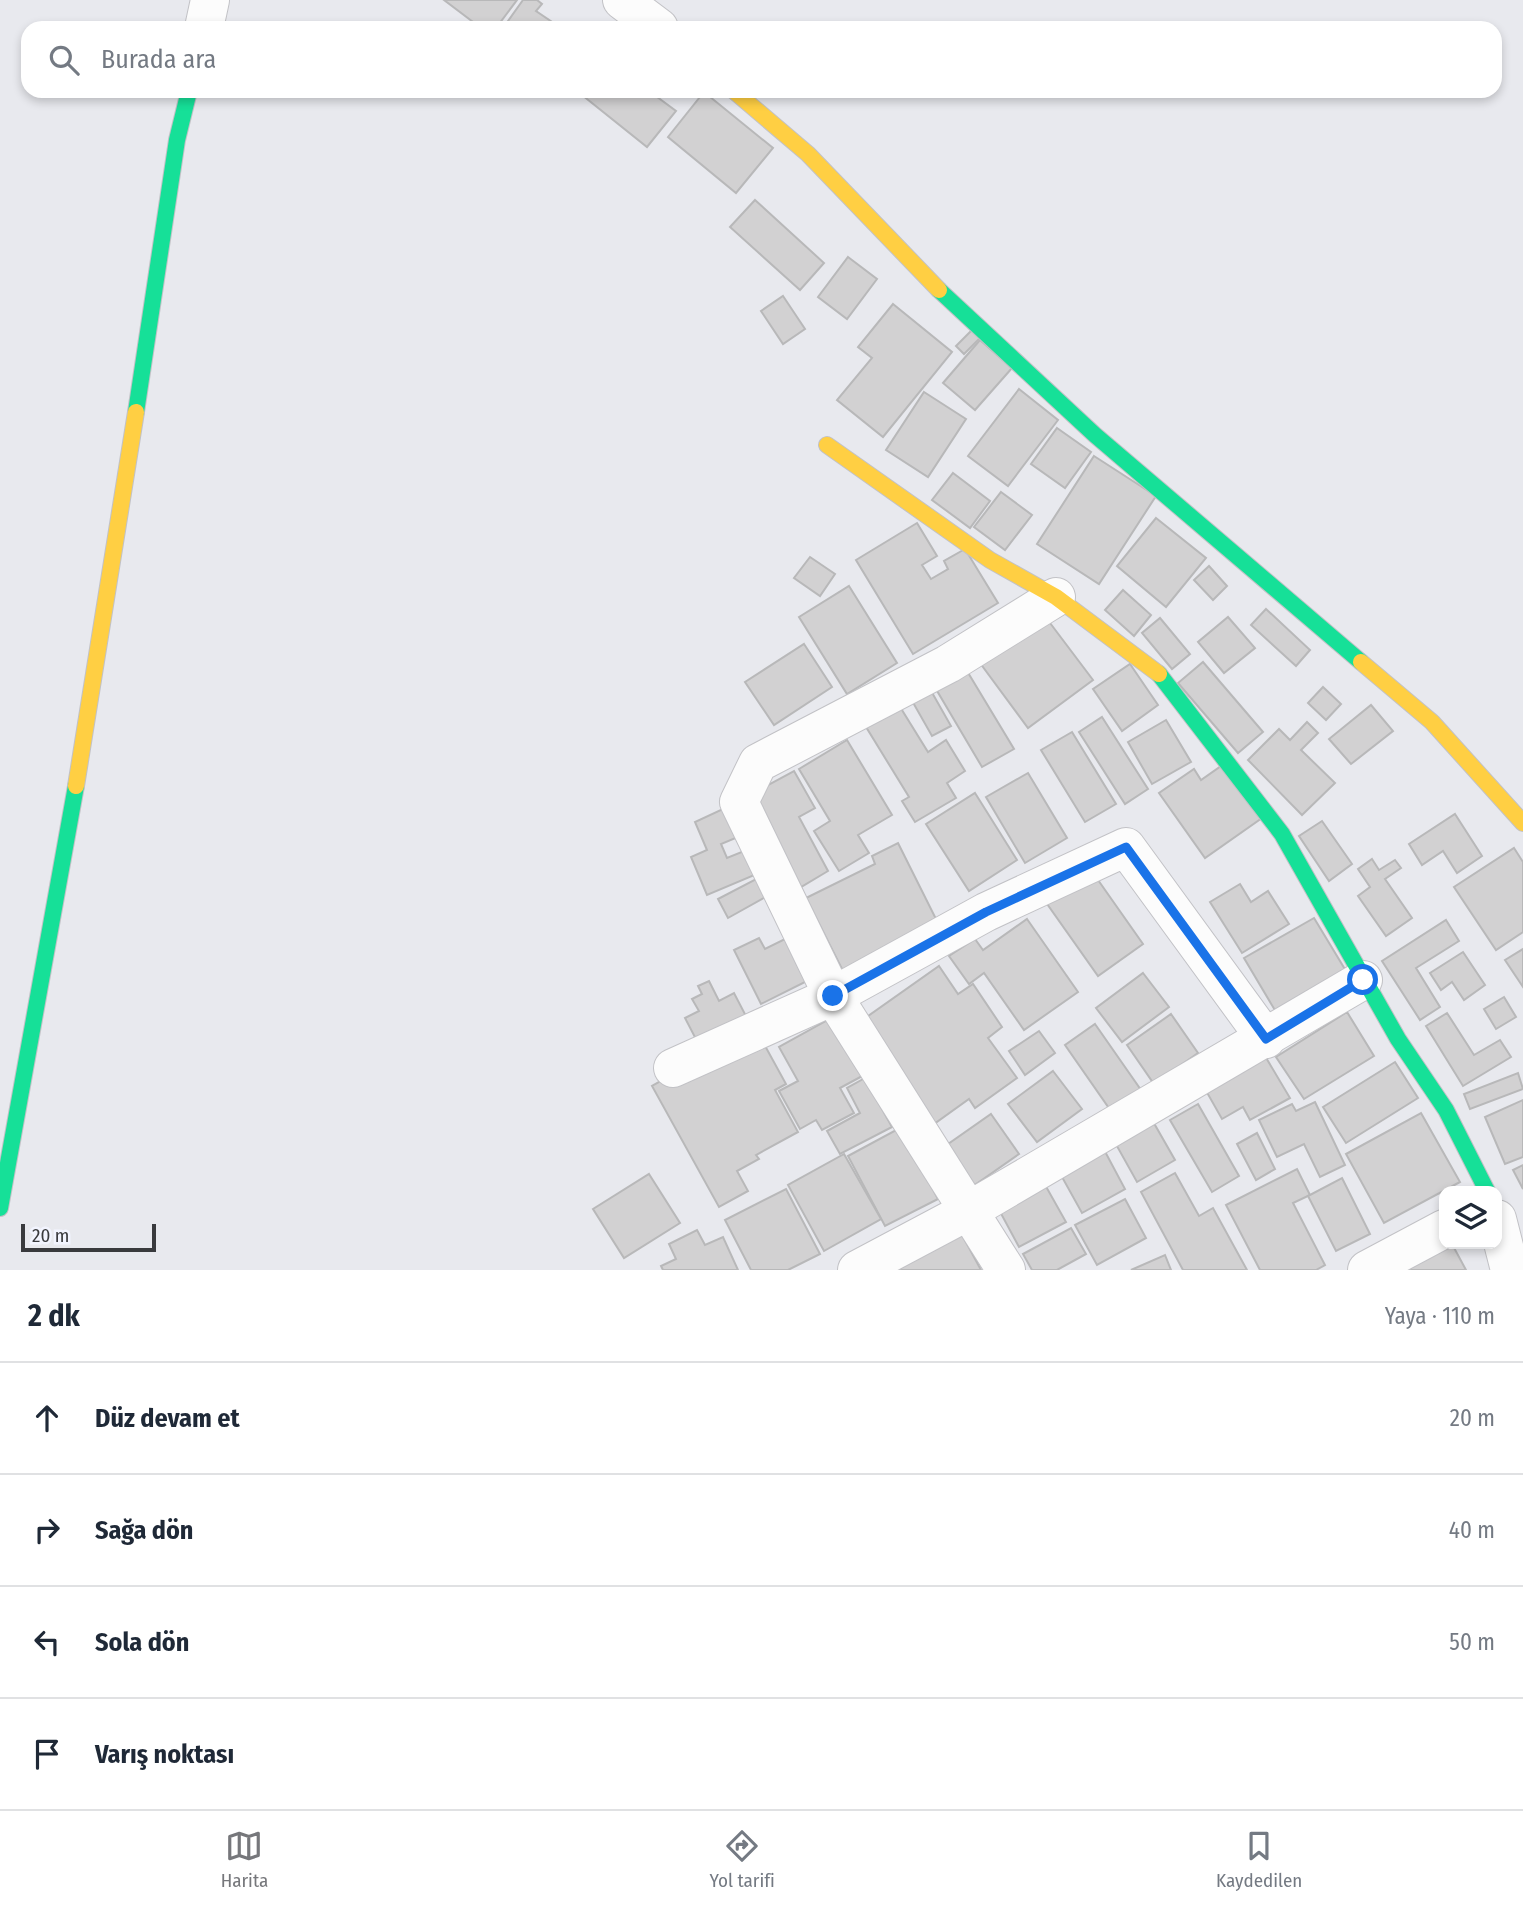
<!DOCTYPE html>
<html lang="tr">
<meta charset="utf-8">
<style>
:root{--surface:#fff;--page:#f6f6f7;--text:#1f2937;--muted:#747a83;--line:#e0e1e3;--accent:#76777b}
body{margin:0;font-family:"Fira Sans Condensed",sans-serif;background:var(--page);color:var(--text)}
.controls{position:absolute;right:21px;bottom:21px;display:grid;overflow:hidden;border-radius:14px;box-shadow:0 4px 10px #0003}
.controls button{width:63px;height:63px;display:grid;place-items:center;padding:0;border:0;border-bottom:2px solid var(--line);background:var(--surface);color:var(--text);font:35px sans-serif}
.scale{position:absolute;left:21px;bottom:18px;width:135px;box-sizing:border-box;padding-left:7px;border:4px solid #393a3d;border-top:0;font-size:19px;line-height:24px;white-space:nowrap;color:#393a3d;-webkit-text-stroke:5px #f2f4fe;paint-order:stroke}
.stop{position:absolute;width:21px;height:21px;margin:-16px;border:5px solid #1a73e8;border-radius:50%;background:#fff}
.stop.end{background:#1a73e8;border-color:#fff;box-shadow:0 2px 7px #0008}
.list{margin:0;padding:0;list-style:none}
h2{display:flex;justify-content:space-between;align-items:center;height:91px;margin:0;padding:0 28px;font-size:30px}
h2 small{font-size:23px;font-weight:400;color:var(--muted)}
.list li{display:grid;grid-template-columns:46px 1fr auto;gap:21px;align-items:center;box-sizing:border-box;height:112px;padding:0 28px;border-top:2px solid var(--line)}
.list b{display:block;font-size:26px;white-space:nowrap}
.list em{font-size:23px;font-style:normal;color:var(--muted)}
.icon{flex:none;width:38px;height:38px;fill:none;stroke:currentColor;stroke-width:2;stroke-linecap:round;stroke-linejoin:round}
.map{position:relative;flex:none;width:1523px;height:1270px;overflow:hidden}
.search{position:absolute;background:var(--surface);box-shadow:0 4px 10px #0003;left:21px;right:21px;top:21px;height:77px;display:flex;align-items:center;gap:18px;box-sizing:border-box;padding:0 24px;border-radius:21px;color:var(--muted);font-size:26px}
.sheet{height:539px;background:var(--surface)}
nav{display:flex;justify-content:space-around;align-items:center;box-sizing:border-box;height:98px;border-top:2px solid var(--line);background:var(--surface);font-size:19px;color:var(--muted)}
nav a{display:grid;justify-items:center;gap:4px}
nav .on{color:var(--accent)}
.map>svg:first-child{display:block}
.building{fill:#d2d1d2;stroke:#b8b8b9;stroke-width:2}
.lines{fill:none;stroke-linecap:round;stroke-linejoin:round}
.street-casing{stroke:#c2c2c6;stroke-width:40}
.fast-casing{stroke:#c2c2c6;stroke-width:18}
.slow-casing{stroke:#c2c2c6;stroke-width:18}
.street{stroke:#fcfcfc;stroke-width:38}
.fast{stroke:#16e098;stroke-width:16}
.slow{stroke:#ffcf43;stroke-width:16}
.route{stroke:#1a73e8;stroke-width:9}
</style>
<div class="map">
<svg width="1523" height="1270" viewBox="0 0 1523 1270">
<rect width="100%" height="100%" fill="#e8e9ee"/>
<g class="building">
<polygon points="444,0 517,0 496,28 481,28"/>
<polygon points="523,0 537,0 542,4 536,11 561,28 503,28"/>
<polygon points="577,91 649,91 676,111 647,147"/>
<polygon points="704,92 773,148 736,193 668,137"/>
<polygon points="755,200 824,263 800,290 730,227"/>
<polygon points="848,257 877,279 847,319 818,297"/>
<polygon points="783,296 805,329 783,344 761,311"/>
<polygon points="893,304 952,352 883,437 837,400 872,358 858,347"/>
<polygon points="972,330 980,338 964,354 956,346"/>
<polygon points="980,340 1012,368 975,410 943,383"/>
<polygon points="1019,389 1058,420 1008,486 968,456"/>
<polygon points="924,392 966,419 928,477 886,450"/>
<polygon points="1057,428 1091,452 1065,488 1031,464"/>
<polygon points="1094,456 1156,496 1099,584 1037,544"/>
<polygon points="953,473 990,501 970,528 932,500"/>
<polygon points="1001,492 1032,515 1005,550 974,527"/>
<polygon points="1156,518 1206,558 1166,607 1117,566"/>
<polygon points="917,523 937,556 922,565 931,579 948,569 944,561 965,549 998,603 913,654 856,560"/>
<polygon points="810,557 835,574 820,596 794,578"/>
<polygon points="1209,566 1227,586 1213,600 1194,580"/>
<polygon points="849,586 897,663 847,694 799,617"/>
<polygon points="1123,590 1151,615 1134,636 1105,610"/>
<polygon points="1266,609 1310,650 1296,666 1251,625"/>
<polygon points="1044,615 1093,680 1028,728 980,663"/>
<polygon points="1228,617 1255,648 1224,673 1198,642"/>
<polygon points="1160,618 1190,654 1172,669 1142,633"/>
<polygon points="804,644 832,687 774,725 745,682"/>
<polygon points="1203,662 1263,732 1238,753 1178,683"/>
<polygon points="1130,664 1158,705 1122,731 1093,689"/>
<polygon points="964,666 1014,749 982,767 933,684"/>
<polygon points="926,682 951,726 932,736 907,692"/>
<polygon points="1323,687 1341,704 1326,720 1308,703"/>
<polygon points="897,702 928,752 946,740 965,771 947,783 956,798 915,822 902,801 909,797 863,722"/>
<polygon points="1371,705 1393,731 1351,764 1329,739"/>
<polygon points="1102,717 1148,789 1125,804 1079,732"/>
<polygon points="1166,720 1191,762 1152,784 1128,742"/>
<polygon points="1307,722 1318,733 1301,750 1335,783 1302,815 1248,760 1279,729 1290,740"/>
<polygon points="1072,732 1116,804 1085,822 1041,750"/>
<polygon points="847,740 892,815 858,835 869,853 839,871 814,831 830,821 799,769"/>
<polygon points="1224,764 1262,818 1205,858 1159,793 1194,769 1201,780"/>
<polygon points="794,771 815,808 799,817 828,871 801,887 750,795"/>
<polygon points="1028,773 1067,838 1025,863 986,797"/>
<polygon points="975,793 1017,860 969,891 926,824"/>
<polygon points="725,808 738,837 721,844 727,858 754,847 764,871 707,895 691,857 707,850 695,822"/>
<polygon points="1455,814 1482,856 1457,873 1443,851 1422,865 1409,844"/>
<polygon points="1322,821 1352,864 1329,881 1299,836"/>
<polygon points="898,843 938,923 843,971 806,898 875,864 872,856"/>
<polygon points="1514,848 1523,862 1523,932 1496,950 1454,887"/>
<polygon points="1372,859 1379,870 1395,860 1401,868 1385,879 1412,918 1386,936 1358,896 1370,887 1358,869"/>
<polygon points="1091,870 1143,944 1098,976 1045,901"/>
<polygon points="760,877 769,895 728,918 718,899"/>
<polygon points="1240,884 1251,902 1268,891 1289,924 1242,953 1210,902"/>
<polygon points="1314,918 1346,971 1276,1012 1244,958"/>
<polygon points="1027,919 1078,992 1024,1030 984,973 969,984 949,956 975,939 983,950"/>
<polygon points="1446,920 1459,941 1416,968 1440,1007 1420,1020 1382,961"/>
<polygon points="793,935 815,977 761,1004 734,950 759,938 765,949"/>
<polygon points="1523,949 1523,987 1505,960"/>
<polygon points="1463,952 1485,985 1464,1000 1452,982 1441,990 1430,973"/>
<polygon points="939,966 958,994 973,984 1002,1027 988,1038 1017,1078 975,1108 969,1099 934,1124 861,1021"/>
<polygon points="1143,973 1169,1007 1122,1042 1096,1008"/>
<polygon points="709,981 719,1001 734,993 748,1020 699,1045 685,1018 699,1011 692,999 702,994 698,986"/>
<polygon points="1504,997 1516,1017 1496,1029 1484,1009"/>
<polygon points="1347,1012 1374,1056 1304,1099 1276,1057"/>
<polygon points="1447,1013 1474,1055 1500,1040 1511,1057 1463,1086 1426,1026"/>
<polygon points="1171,1014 1198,1053 1154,1084 1127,1045"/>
<polygon points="835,1016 866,1074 840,1088 854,1113 822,1130 816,1120 800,1129 779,1091 798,1081 779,1047"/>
<polygon points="1095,1024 1141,1090 1111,1111 1065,1045"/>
<polygon points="1039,1031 1055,1053 1025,1075 1009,1051"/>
<polygon points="764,1044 786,1084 775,1090 798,1132 756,1155 759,1159 737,1171 748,1191 719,1207 652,1086 707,1055"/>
<polygon points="1265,1056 1290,1098 1250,1120 1243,1107 1222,1119 1205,1089"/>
<polygon points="1395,1062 1418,1098 1346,1143 1323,1107"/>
<polygon points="1053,1071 1082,1109 1037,1142 1008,1104"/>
<polygon points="1518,1073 1523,1089 1470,1109 1464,1094"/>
<polygon points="865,1078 892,1127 840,1154 827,1131 860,1113 847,1088"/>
<polygon points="1523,1100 1523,1157 1505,1164 1485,1117"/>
<polygon points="1315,1102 1345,1165 1320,1177 1304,1144 1277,1157 1259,1120 1292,1104 1296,1111"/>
<polygon points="1198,1104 1239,1176 1212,1192 1170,1120"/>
<polygon points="1421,1113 1460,1182 1384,1223 1346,1154"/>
<polygon points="991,1114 1019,1154 969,1189 941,1149"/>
<polygon points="1151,1118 1175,1160 1137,1182 1113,1139"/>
<polygon points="911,1122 919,1163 938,1199 885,1226 848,1156"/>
<polygon points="1257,1133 1275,1169 1256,1180 1237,1144"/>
<polygon points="1101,1144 1125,1189 1082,1213 1057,1168"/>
<polygon points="844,1154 881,1219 824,1251 788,1185"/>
<polygon points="1523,1165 1523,1189 1513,1170"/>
<polygon points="1297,1169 1310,1195 1293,1203 1325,1265 1316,1270 1260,1270 1226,1205"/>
<polygon points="1175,1173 1199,1216 1213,1208 1247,1270 1183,1270 1141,1192"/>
<polygon points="649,1174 680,1223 624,1258 593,1209"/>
<polygon points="1342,1178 1370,1234 1336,1251 1308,1196"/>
<polygon points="1044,1183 1066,1222 1019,1247 998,1208"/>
<polygon points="786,1189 820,1254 788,1270 751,1270 725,1220"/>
<polygon points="1125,1199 1146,1238 1097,1265 1075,1225"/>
<polygon points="1071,1228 1086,1254 1057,1270 1032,1270 1023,1254"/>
<polygon points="697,1230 705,1245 723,1237 738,1270 663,1270 661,1266 676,1259 669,1244"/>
<polygon points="960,1231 981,1270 899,1270 897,1266"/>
<polygon points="1452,1244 1466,1270 1397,1270"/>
<polygon points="1165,1255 1171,1270 1131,1270"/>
</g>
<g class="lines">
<g class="street-casing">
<g id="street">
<polyline points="622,0 659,28"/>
<polyline points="204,28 210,0"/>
<polyline points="673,1068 833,996 986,912 1126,847 1266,1039"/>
<polyline points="1497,1219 1510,1270"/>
<polyline points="857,1270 970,1210 1363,980"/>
<polyline points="1006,1270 833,996 739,802 758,763 948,664 1056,597"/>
<polyline points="1367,1270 1444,1229"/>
</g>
</g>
<g class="fast-casing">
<g id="fast">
<polyline points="939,290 1095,435 1361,662"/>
<polyline points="136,412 177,140 189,91"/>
<polyline points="1159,674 1282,834 1398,1039 1446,1110 1487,1191"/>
<polyline points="0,1208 76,786"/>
</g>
</g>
<g class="slow-casing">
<g id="slow">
<polyline points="734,91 808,154 939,290"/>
<polyline points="827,445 990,560 1056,597 1159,674"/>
<polyline points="1361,662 1432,722 1523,823"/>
<polyline points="76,786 136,412"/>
</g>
</g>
<use href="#street" class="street"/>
<use href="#fast" class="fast"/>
<use href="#slow" class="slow"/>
</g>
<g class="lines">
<polyline class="route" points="833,996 986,912 1126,847 1266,1039 1363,980"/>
</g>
</svg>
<div class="controls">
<button><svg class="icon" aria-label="layers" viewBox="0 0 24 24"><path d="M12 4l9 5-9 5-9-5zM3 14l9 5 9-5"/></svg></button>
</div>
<div class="scale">20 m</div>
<div class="stop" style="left:1363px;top:980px"></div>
<div class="stop end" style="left:833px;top:996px"></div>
<div class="search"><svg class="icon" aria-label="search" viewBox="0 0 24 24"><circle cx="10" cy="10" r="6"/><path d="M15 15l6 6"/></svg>Burada ara</div>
</div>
<section class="sheet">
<h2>2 dk<small>Yaya · 110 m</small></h2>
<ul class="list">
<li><svg class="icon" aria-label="ahead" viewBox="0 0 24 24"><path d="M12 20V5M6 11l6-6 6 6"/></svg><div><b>Düz devam et</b></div><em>20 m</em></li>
<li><svg class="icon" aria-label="right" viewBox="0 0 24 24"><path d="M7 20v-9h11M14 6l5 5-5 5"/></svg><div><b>Sağa dön</b></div><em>40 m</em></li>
<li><svg class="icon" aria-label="left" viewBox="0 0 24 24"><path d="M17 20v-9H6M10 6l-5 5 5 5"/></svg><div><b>Sola dön</b></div><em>50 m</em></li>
<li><svg class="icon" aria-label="arrive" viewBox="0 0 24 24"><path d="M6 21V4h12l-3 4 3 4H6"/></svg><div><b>Varış noktası</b></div></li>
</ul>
</section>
<nav>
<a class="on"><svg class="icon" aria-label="map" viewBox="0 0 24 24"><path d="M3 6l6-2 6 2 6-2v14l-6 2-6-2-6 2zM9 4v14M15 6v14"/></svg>Harita</a>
<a><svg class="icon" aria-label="directions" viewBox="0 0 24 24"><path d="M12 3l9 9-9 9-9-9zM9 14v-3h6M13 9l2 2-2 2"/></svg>Yol tarifi</a>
<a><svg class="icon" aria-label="saved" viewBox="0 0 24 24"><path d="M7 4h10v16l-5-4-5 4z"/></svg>Kaydedilen</a>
</nav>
